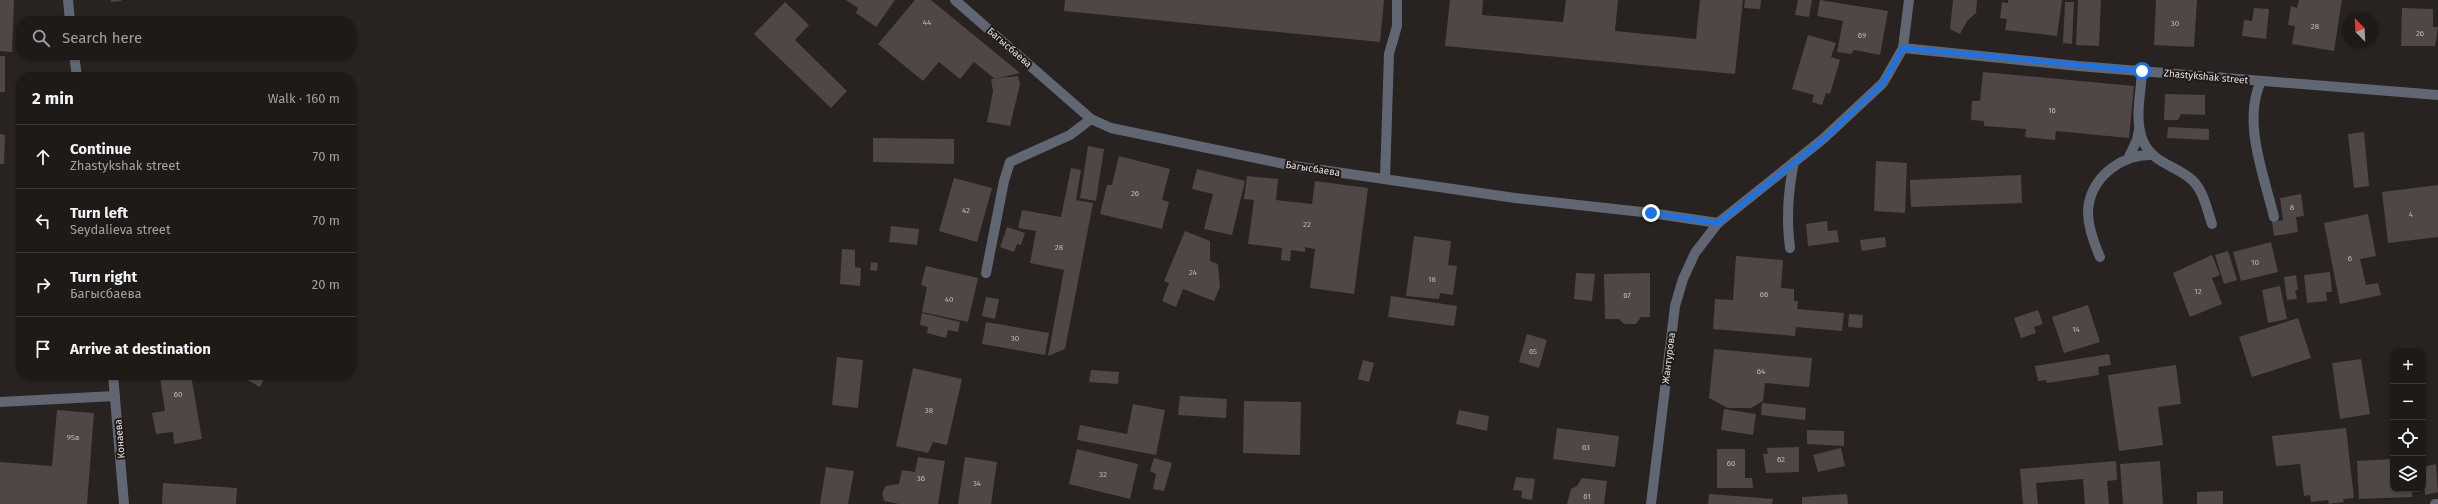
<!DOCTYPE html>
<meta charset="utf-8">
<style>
:root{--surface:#1e1a18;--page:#262321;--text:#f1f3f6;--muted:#a1a1a2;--line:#3c3837}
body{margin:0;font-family:"Fira Sans",sans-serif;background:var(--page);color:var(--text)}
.controls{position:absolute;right:12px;bottom:12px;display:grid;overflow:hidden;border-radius:8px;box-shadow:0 1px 3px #0004}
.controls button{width:36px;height:36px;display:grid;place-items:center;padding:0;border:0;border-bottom:1px solid var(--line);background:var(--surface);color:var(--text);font:20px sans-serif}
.compass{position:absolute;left:2342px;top:12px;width:36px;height:36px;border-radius:50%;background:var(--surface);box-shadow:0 1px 3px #0004;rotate:336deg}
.stop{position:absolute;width:12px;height:12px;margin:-9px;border:3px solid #1a73e8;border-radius:50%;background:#fff}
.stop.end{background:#1a73e8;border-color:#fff;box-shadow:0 1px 4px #0008}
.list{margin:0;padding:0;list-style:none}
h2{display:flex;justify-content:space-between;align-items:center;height:52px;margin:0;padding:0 16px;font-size:17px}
h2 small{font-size:13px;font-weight:400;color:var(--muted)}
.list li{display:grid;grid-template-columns:26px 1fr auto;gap:12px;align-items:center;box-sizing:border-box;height:64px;padding:0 16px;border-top:1px solid var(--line)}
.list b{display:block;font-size:15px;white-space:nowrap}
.list p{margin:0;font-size:13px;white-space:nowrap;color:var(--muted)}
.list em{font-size:13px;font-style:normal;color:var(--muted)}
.icon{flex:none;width:22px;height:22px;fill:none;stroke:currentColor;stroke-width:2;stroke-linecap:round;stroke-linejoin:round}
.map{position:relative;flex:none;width:2438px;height:504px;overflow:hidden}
.search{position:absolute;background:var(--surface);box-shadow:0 1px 3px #0004;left:16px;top:16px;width:340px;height:44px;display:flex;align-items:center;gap:10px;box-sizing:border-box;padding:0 14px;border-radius:16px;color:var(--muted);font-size:15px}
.panel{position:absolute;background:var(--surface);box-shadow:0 1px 3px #0004;left:16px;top:72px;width:340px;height:308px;border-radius:16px}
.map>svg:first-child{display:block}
.building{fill:#4e4745}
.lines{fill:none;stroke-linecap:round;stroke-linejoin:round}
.service{stroke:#606672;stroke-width:10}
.minor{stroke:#606672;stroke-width:10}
.tertiary{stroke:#606672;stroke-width:10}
.route{stroke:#1a73e8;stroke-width:5}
.labels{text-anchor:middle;stroke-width:4;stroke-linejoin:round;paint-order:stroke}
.number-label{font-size:8px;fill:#bebab8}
.street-label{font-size:10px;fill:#e4e0df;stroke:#1f1917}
</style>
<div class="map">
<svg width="2438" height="504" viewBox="0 0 2438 504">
<rect width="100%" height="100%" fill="#282220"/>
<g class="building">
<polygon points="0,0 14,0 12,52 0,51"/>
<polygon points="111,0 121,0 121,1 111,2"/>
<polygon points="846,0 895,0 876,27 856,13 858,8"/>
<polygon points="915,0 931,0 1020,73 995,79 974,62 960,79 939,62 923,81 878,44"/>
<polygon points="1065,0 1384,0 1380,42 1064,11"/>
<polygon points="1450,0 1483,0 1482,15 1563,22 1566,0 1618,0 1615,31 1696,39 1700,0 1743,0 1735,74 1445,46"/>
<polygon points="1745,0 1761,0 1760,9 1744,8"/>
<polygon points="1798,0 1812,0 1809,17 1795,15"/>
<polygon points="1820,0 1888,11 1880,55 1854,50 1851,54 1837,52 1843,21 1817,16"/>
<polygon points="1953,0 1977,0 1976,13 1967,21 1960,34 1950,29"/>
<polygon points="2008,0 2062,0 2057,36 2005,30 2007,19 2000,18 2002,2 2008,3"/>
<polygon points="2078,0 2101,0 2099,46 2076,45"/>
<polygon points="2156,0 2197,0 2194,47 2154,45"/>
<polygon points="2299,0 2342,0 2334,51 2292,44 2295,26 2288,25 2291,6 2297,8"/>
<polygon points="785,2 809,25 795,40 847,91 831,108 754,34"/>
<polygon points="2065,2 2074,2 2072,44 2063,43"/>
<polygon points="2254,8 2269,9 2266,39 2242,36 2244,20 2252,21"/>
<polygon points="2402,8 2433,9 2433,27 2438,27 2435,46 2401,46"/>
<polygon points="1808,35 1836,43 1831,57 1840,60 1830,94 1826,93 1822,105 1812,102 1814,95 1792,89"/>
<rect x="0" y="56" width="5" height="36"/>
<polygon points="1983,72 2134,86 2129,138 2056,131 2055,140 2025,137 2026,129 1984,126 1984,121 1971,120 1972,101 1980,101"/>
<polygon points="1018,76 1020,84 1010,126 987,122 993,91 991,79"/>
<polygon points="2165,94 2205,95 2205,115 2181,114 2178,120 2164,120"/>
<polygon points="2168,127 2209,129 2209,140 2167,138"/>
<polygon points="2364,132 2369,186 2354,188 2348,134"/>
<polygon points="0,134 5,135 4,164 0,164"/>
<polygon points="873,138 954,139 954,164 873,162"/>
<polygon points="1088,146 1104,149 1096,201 1080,198"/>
<polygon points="1119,156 1170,169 1162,200 1169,202 1162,229 1100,214 1107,185 1112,185"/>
<polygon points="1876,161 1907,163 1905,213 1874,211"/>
<polygon points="1071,168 1081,170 1076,200 1093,203 1065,349 1048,356 1064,270 1030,263 1036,231 1018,228 1022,210 1061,217"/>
<polygon points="1197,169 1245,181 1232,235 1204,229 1213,194 1192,189"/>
<polygon points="2021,175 2022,203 1911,207 1910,180"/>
<polygon points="1247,176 1278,179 1276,200 1312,204 1315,181 1368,188 1354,294 1310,288 1315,249 1305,247 1305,252 1291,250 1290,261 1281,260 1282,248 1248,244 1254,200 1244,199"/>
<polygon points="954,178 992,188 977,242 939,231"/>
<polygon points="2438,185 2438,237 2388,243 2382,192"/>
<polygon points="2301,194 2304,216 2296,217 2298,232 2274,236 2272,222 2283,220 2280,198"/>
<polygon points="2368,214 2376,256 2360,259 2366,285 2378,283 2381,295 2340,304 2324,223"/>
<polygon points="1827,221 1828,231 1837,230 1839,242 1808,246 1806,224"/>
<polygon points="891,226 919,229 917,245 889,242"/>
<polygon points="1007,227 1025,233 1021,245 1017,244 1014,252 1000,247"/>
<polygon points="1185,231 1210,241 1210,261 1218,264 1220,287 1214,301 1183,289 1176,307 1162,301 1169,283 1164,281"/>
<polygon points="1414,236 1451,241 1448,265 1457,266 1453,295 1440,293 1439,299 1406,296"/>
<polygon points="1885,237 1886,247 1862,251 1860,240"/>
<polygon points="2271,242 2278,272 2241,281 2233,252"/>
<polygon points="842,249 855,250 855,267 861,268 860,286 840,284"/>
<polygon points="2228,251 2237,280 2224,284 2215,255"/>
<polygon points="2212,255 2220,275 2212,278 2222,304 2190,317 2173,273"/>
<polygon points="1736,256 1783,260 1781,288 1794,289 1794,301 1798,301 1797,309 1844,313 1842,331 1796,327 1795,336 1713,329 1715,299 1733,300"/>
<polygon points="871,262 878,263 877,271 870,270"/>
<polygon points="926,266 978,278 968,322 922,312 927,287 921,285"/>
<polygon points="2330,272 2332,292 2326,292 2327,301 2307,303 2304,275"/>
<polygon points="1576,273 1595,274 1592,301 1574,299"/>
<polygon points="1650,273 1650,317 1641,317 1636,324 1624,324 1619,319 1605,319 1604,274"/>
<polygon points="2296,275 2298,290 2295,290 2297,299 2287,300 2284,277"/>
<polygon points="2280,286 2287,319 2268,323 2262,290"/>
<polygon points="1391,296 1457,306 1454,326 1388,317"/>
<polygon points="986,297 999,299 995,319 982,316"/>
<polygon points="2088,305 2100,342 2064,353 2052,317"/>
<polygon points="2038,310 2043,324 2034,327 2036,333 2021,338 2014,318"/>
<polygon points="922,313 960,322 958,332 948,330 946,338 927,333 928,327 920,325"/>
<polygon points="1849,314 1863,315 1862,328 1848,327"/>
<polygon points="2298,318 2311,358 2252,377 2239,337"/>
<polygon points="986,322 1049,333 1045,355 982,344"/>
<polygon points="1527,334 1547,340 1539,368 1519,362"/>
<polygon points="1714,349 1812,358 1809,387 1765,383 1763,401 1751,408 1728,408 1709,398"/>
<polygon points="2109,354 2111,365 2098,367 2099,375 2047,383 2046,380 2038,381 2035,366"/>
<polygon points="837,357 863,360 858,408 832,405"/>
<polygon points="2361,359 2370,414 2340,419 2332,363"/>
<polygon points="1363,360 1374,363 1369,382 1358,379"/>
<polygon points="2176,365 2181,404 2158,407 2163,445 2119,451 2108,375"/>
<polygon points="913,368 962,379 947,445 933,442 928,453 896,446"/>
<polygon points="1091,370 1119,372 1118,384 1089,382"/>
<polygon points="174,375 191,375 202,439 174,444 173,432 156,434 152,413 165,411 160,377"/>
<polygon points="238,375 266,375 260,387"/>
<polygon points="1180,396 1227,399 1226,418 1178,415"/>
<polygon points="1244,401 1301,402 1300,455 1243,453"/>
<polygon points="1762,403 1806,408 1805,420 1761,415"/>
<polygon points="1133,404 1165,410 1156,455 1077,440 1080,425 1127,434"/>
<polygon points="1724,409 1756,414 1753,435 1721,430"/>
<polygon points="57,410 94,413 87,504 0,504 0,462 52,466"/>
<polygon points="1459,410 1489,416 1487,431 1456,424"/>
<polygon points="1557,428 1619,436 1615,467 1553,459"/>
<polygon points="2346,428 2354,498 2343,499 2344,502 2329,504 2328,500 2311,502 2310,495 2304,496 2300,464 2276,466 2272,436"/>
<polygon points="1807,430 1844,431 1844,446 1807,444"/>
<polygon points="1799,447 1799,472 1766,473 1763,454 1768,454 1767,448"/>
<polygon points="1841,448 1845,466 1818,472 1813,455"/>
<polygon points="1077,449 1138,464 1130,499 1069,484"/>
<polygon points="1717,449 1745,449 1745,478 1752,478 1753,488 1717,488"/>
<polygon points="918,457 945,461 938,504 899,504 884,501 882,493 886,486 899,484 902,470 915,472"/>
<polygon points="965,457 997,462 991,504 958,504"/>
<polygon points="1154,458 1172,463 1164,491 1153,489 1156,474 1150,471"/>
<polygon points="2393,459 2393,489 2412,489 2412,497 2359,499 2357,461"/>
<polygon points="2116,461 2117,480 2107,481 2109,504 2085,504 2083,479 2036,483 2038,504 2023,504 2020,469"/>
<polygon points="2160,461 2163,504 2123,504 2120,464"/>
<polygon points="2436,464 2438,492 2425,495 2423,467"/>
<polygon points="826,467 854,471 848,504 820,504"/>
<polygon points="1516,477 1535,479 1532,500 1521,498 1522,491 1513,490"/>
<polygon points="1582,478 1607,481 1604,504 1567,504 1571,489 1577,486"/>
<polygon points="163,483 237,488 236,504 162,504"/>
<polygon points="2223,491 2223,504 2197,504 2197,492"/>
<polygon points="1709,494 1773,499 1772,504 1708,504"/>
<polygon points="1847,494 1848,504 1802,504 1802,497"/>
</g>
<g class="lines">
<g class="service">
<path d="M2142,71C2141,93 2134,120 2143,141C2153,164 2176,165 2192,180C2204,191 2207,210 2212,224"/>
<path d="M2261,81C2242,122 2264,175 2274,217"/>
<polyline points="2128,159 2137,140 2139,130"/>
<polyline points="1385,179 1389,54 1397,26 1397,0"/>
<path d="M1790,248C1786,218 1788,191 1794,162"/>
<path d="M2100,257C2093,241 2085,220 2089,203C2095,174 2124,154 2152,155"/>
<polyline points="986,273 1004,181 1010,162 1070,135 1091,119"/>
<polyline points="0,402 115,396"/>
</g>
<g class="minor">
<polyline points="1903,48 2078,66 2438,95"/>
<polyline points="1718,223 1823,139 1883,83 1903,48 1909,0"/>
<polyline points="2435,504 2438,504"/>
</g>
<g class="tertiary">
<polyline points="68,0 70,21"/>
<polyline points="955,0 1091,119 1111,128 1294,166 1515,198 1651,213 1718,223 1695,253 1683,279 1675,306 1651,504"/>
<polyline points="74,55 77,77"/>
<polyline points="113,375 124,504"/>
</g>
</g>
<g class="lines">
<polyline class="route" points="1651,213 1718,223 1823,140 1883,83 1903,48 2142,71"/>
</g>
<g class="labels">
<g class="number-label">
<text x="927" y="25">44</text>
<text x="2175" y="26">30</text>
<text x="2315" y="29">28</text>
<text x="2420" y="36">26</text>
<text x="1862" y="38">69</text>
<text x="2052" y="113">16</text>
<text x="1135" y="196">26</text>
<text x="2292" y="210">8</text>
<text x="966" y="213">42</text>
<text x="2411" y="217">4</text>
<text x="1307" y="227">22</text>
<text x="1059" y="250">28</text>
<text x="2350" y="261">6</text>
<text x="2255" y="265">10</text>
<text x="1193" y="275">24</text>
<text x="1432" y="282">18</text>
<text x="2198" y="294">12</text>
<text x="1764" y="297">66</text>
<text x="1627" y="298">67</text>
<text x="949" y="302">40</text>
<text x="2076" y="332">14</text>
<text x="1015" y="341">30</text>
<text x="1533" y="354">65</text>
<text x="1761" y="374">64</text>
<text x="178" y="397">60</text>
<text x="929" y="413">38</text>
<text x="73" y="440">95а</text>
<text x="1586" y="450">63</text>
<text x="1781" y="462">62</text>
<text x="1731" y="466">60</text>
<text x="1103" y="477">32</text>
<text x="921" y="481">36</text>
<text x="977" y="486">34</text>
<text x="1587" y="499">61</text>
</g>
<g class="street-label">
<text transform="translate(1010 47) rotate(41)" y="4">Багысбаева</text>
<text transform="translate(2206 76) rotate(5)" y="4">Zhastykshak street</text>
<text transform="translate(1313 168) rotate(9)" y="4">Багысбаева</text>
<text transform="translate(1668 358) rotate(-83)" y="4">Жантурова</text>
<text transform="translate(119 439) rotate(-95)" y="4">Конаева</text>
</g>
</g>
</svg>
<div class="controls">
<button>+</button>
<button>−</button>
<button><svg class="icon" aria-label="locate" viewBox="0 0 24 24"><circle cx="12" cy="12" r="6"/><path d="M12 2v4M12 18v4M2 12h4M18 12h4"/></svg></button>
<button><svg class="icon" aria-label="layers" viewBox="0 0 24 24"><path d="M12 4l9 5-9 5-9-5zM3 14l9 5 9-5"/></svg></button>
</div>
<svg class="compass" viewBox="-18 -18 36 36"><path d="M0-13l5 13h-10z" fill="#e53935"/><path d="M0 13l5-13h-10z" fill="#a1a1a2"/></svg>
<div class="stop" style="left:2142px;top:71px"></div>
<div class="stop end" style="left:1651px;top:213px"></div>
<div class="search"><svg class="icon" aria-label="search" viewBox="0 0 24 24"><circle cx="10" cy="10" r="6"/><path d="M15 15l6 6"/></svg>Search here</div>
<section class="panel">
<h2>2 min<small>Walk · 160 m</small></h2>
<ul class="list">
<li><svg class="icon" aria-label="ahead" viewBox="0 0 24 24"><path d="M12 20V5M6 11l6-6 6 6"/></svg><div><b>Continue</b><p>Zhastykshak street</p></div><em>70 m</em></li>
<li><svg class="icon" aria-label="left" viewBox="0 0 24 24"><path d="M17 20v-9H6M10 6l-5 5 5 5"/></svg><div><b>Turn left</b><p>Seydalieva street</p></div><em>70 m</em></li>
<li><svg class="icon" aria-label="right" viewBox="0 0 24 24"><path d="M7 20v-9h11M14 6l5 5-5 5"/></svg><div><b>Turn right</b><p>Багысбаева</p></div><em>20 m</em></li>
<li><svg class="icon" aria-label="arrive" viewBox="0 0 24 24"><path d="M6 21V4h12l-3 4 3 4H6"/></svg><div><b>Arrive at destination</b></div></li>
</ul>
</section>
</div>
